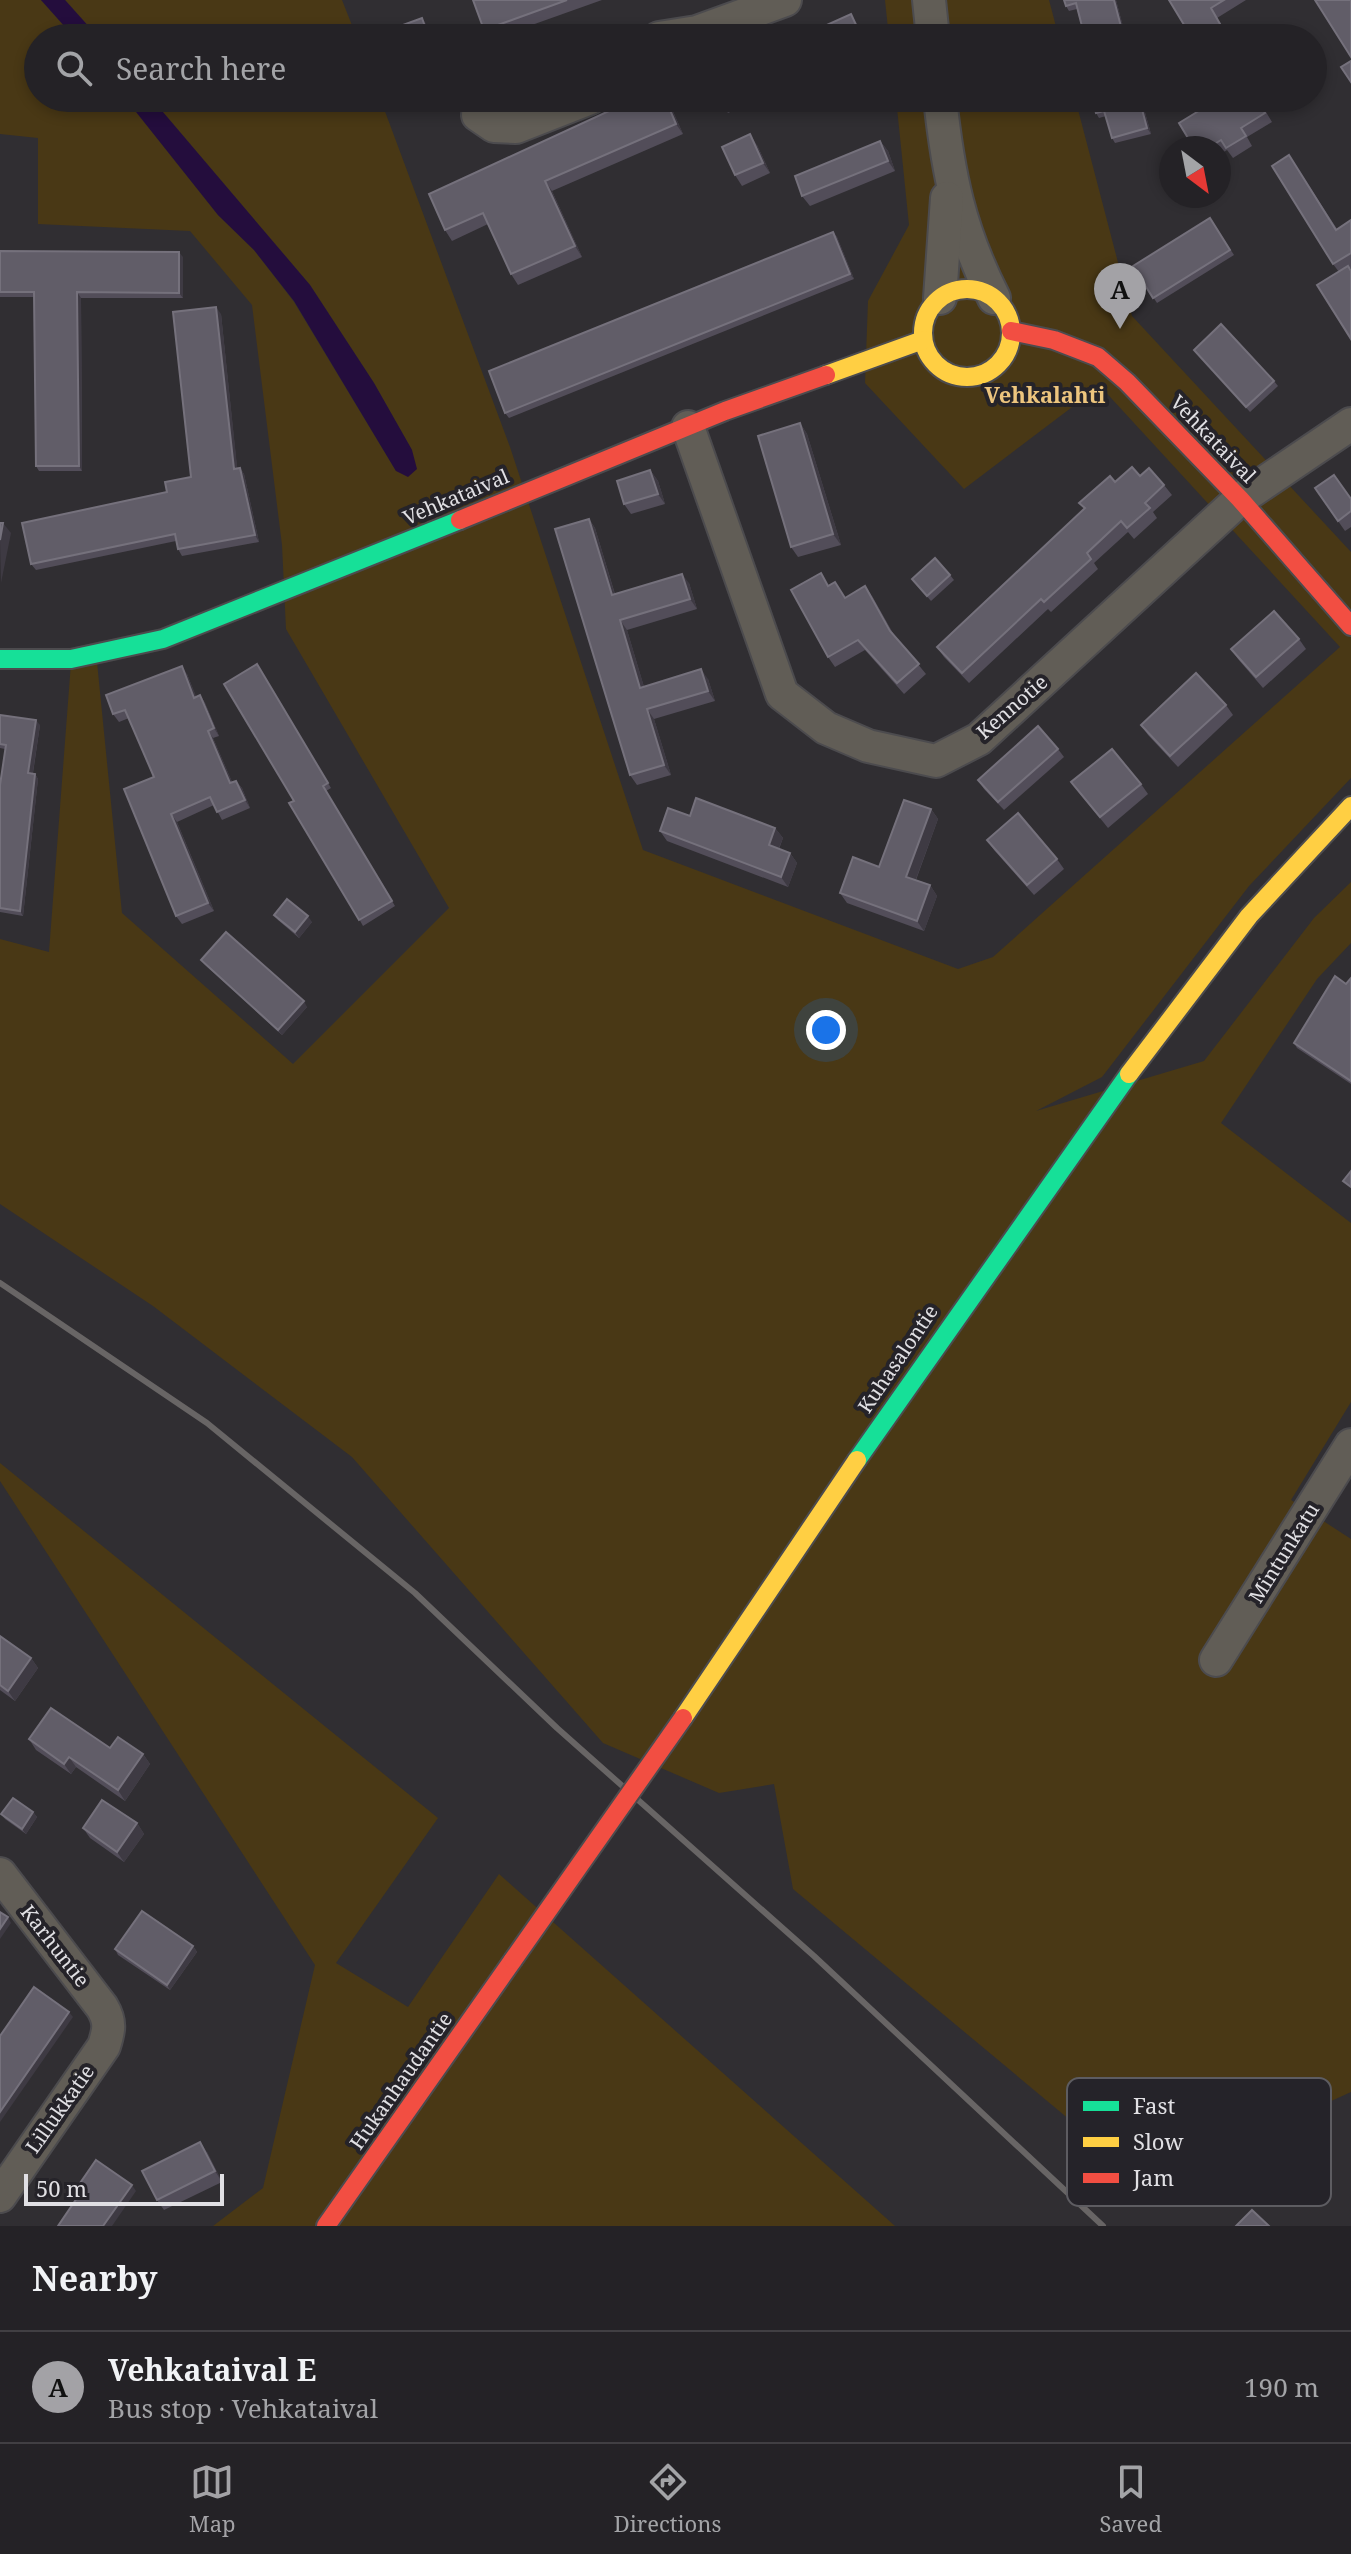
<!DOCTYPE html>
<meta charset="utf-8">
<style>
:root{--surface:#242226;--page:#302f32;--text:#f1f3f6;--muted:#a3a4a7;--line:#413f43;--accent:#a3a2a6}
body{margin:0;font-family:"Noto Serif",serif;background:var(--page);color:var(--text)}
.compass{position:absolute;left:1159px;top:136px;width:72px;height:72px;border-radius:50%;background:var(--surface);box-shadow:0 4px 12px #0003;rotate:148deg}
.scale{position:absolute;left:24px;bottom:20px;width:200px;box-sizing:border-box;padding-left:8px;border:4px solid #e1e0e4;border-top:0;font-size:22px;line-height:28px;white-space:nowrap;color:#e1e0e4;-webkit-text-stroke:6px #252329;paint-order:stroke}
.you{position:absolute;left:826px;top:1030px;width:28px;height:28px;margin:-20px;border:6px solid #fff;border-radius:50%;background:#1a73e8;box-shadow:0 0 0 12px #1a73e833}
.badge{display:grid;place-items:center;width:52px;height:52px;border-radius:50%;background:var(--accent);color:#111;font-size:26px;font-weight:700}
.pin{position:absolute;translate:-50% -66px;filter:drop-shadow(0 2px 4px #0008)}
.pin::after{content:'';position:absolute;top:42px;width:28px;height:24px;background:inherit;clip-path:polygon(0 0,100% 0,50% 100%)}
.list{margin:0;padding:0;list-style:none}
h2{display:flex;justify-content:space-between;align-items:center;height:104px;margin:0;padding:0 32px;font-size:34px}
h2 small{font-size:26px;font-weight:400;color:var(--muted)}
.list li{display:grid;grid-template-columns:52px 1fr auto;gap:24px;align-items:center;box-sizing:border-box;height:112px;padding:0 32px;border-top:2px solid var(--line)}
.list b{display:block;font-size:30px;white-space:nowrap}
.list p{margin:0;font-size:26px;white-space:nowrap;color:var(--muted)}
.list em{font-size:26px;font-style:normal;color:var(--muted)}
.icon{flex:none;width:44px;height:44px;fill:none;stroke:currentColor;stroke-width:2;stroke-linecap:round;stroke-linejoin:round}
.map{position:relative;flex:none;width:1351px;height:2226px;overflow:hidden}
.search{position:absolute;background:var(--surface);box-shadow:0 4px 12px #0003;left:24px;right:24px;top:24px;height:88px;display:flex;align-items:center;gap:20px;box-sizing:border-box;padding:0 28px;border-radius:44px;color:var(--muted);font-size:30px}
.sheet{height:216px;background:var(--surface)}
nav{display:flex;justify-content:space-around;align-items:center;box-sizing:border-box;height:112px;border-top:2px solid var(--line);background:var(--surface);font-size:22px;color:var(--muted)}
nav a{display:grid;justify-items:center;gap:4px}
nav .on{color:var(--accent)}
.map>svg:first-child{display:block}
.green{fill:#493815}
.water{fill:#240d3d}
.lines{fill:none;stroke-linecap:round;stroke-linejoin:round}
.street-casing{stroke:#4c4b4e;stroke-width:36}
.fast-casing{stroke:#4c4b4e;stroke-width:22}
.slow-casing{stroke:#4c4b4e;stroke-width:22}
.jam-casing{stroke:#4c4b4e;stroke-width:22}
.street{stroke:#615d56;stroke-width:32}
.fast{stroke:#16e098;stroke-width:18}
.slow{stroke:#ffcf43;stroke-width:18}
.jam{stroke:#f24e42;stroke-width:18}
.rail{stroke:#686565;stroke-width:6}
.jam-bridge-casing{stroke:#4c4b4e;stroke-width:22;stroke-linecap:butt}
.jam-bridge{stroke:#f24e42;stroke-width:18}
.wall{fill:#524d59}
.shaded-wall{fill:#3e3a43}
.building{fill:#615d68;stroke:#75717c;stroke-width:2}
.labels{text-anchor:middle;stroke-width:8;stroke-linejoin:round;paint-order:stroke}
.street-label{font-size:20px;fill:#e1e0e4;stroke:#252329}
.neighbourhood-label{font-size:22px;font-weight:bold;fill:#edc57e;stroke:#252329}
.key{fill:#252329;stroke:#5d5c61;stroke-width:2}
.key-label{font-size:22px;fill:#e1e0e4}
</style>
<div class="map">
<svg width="1351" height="2226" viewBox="0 0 1351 2226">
<rect width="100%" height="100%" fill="#302e32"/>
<g class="green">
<polygon points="0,0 41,0 75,38 38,38 38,98 125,98 218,215 254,250 294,302 396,471 412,450 374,383 310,285 151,98 380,98 510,447 643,850 958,969 993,957 1340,647 1100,386 964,489 865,383 868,301 909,225 896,98 1075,98 1132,316 1351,552 1351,778 1249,886 1102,1077 1036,1111 1204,1061 1314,918 1351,882 1351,943 1317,979 1221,1123 1351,1223 1351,1402 1291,1500 1351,1539 1351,2092 1148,2185 793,1889 774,1784 719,1793 603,1743 352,1457 153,1306 0,1204 0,939 49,952 71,663 97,662 122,913 293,1064 449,908 286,629 282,545 252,305 190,231 38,224 38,138 0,134"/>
<polygon points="65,0 342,0 357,38 99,38"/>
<polygon points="885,0 1049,0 1059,38 889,38"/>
<polygon points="0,1463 438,1818 336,1963 408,2007 499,1874 895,2226 213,2226 263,2188 315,1965 0,1481"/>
</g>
<g class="water">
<polygon points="41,0 65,0 99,38 75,38"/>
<polygon points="125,98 151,98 310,285 374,383 412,450 417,469 408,477 396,471 294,301 254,250 218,215"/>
</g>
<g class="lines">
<g class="street-casing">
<g id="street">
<polyline points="929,0 933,38"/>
<polyline points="659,38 697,32 785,0"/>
<polyline points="486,98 478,115 494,126 516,127 590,98"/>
<path d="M940,98C948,174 959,229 994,298"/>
<polyline points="940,298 947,198"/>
<polyline points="688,427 782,694 826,728 868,746 936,761 979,739 1240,499 1351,424"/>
<polyline points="1216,1660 1351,1445"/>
<path d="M0,1874L102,2007C111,2022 109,2030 104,2046L0,2196"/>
</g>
</g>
<g class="fast-casing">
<g id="fast">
<polyline points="0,659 71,659 163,639 460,520"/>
<polyline points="857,1460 1129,1074"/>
</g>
</g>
<g class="slow-casing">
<g id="slow">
<circle cx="967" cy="333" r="44"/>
<polyline points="826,375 923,340"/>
<polyline points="1129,1074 1249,916 1351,806"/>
<polyline points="683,1718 857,1460"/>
</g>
</g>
<g class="jam-casing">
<g id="jam">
<polyline points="1011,331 1054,340 1098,357 1127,382 1240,499 1351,626"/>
<polyline points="460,520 725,411 826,375"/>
<polyline points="326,2226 513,1960"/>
</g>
</g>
<use href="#street" class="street"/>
<use href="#fast" class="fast"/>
<use href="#slow" class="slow"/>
<use href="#jam" class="jam"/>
<polyline class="rail" points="0,1283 207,1423 415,1593 557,1728 814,1956 1103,2226"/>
<g class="jam-bridge-casing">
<polyline id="jam-bridge" points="513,1960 683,1718"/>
</g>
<use href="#jam-bridge" class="jam-bridge"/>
</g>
<g class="wall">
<polygon points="473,0 602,0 495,38 490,38 484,30"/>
<polygon points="1064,0 1116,0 1126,38 1085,38 1077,9 1069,11 1066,6"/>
<polygon points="1169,0 1246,0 1217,18 1229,38 1192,38"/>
<polygon points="637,98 667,98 683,134 552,191 582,257 518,285 511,274 488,224 452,241 445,230"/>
<polygon points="718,98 761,98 728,113"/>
<polygon points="1092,98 1141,98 1151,134 1115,143 1112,138 1106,116 1099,118 1096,113"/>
<polygon points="1220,98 1266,98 1260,102 1272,122 1247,137 1252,146 1233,158 1227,150 1219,155 1219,148 1194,148"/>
<polygon points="880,141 888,151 895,171 810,206 802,196"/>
<polygon points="757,145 770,173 742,186 735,175"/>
<polygon points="1289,155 1337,229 1351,220 1351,268 1350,268 1339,272 1333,264"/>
<polygon points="1210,218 1234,255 1157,303 1133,266"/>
<polygon points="833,232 837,237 854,279 509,418 505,413"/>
<polygon points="0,251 183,257 183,298 81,298 82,471 39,471 36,466 34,297 0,297"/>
<polygon points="221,314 237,468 240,468 244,474 259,542 182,556 178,549 176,541 36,570 31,564 167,492 191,477"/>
<polygon points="1194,350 1274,381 1278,386 1250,412"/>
<polygon points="800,423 807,434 841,545 798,557 791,547"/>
<polygon points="650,470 658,481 665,504 631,514 624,504"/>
<polygon points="1140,476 1164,485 1172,495 1153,512 1157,518 1134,539 1128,532 1094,563 1098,569 1051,612 1048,609 969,683 944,657 937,647 1084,509 1079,503 1115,482"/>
<polygon points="1315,488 1351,499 1351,527 1345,531"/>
<polygon points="589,519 595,528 615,594 689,583 697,609 627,630 644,687 708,679 715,701 654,719 671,775 637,785 630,775"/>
<polygon points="950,575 954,580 931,601 912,579"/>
<polygon points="829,585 846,598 872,596 894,635 926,674 904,694 865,650 835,667 828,657"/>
<polygon points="1299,639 1306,649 1263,688 1238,659 1231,649"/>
<polygon points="257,664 331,788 326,791 395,906 363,926 294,801"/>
<polygon points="187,674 196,697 200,695 205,703 219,736 213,738 232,782 236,781 242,788 250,808 222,820 214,805 177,822 214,911 182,924 176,916 154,777 129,718 119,722 113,714"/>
<polygon points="1226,705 1233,715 1178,767 1148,735 1141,725"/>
<polygon points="0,715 40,725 33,773 35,774 38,779 23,916 0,912 0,785 5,749 0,748"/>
<polygon points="1058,749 1064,757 1004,810 984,789 978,780"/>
<polygon points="1071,782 1141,784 1148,794 1108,828"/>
<polygon points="931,809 938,819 916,880 930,885 937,896 924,931 847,903 840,893 879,867"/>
<polygon points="690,816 775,828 783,838 779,849 790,853 797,863 788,887 667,841 660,831"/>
<polygon points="987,840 1057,859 1064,869 1034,895 994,850"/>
<polygon points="274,915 312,922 299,938 278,920"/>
<polygon points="201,960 307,1007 282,1035 205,965"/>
<polygon points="1351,978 1351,1084 1297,1048 1294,1043"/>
<polygon points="0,1636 31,1658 38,1668 15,1701 0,1690"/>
<polygon points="29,1739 110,1748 143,1754 150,1764 125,1801 76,1767 71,1774 36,1750"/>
<polygon points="33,1812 37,1817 26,1834 5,1819 1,1814"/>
<polygon points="137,1823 144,1834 124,1862 90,1838 83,1828"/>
<polygon points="193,1946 197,1952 170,1990 118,1955 115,1949"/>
<polygon points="207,2152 222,2182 164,2210 157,2200"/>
</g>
<g class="shaded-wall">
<polygon points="1114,0 1116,0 1126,38 1124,38"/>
<polygon points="851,14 858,25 864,38 862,38"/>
<polygon points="422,18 429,28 433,38 429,38"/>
<polygon points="665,98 667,98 683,134 676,124"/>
<polygon points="1139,98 1141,98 1151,134 1147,128"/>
<polygon points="750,134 757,145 770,173 763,163"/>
<polygon points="880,141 888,151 895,171 888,161"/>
<polygon points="545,181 552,191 582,257 575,246"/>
<polygon points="833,232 837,237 854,279 850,274"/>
<polygon points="179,252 183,257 183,298 179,293"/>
<polygon points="77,292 81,298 82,471 79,466"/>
<polygon points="216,307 221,314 238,475 234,469"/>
<polygon points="800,423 807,434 841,545 833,534"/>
<polygon points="240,468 244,474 259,542 255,535"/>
<polygon points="650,470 658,481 665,504 658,494"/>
<polygon points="589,519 595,528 618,605 612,595"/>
<polygon points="3,523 11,533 1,583 0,540"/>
<polygon points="682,574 689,583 697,609 690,599"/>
<polygon points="865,586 872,596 897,641 890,631"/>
<polygon points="620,620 627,630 647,697 640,688"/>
<polygon points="182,666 187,674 200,706 194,698"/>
<polygon points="701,669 708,679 715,701 708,691"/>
<polygon points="200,695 205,703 219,736 214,728"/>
<polygon points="647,709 654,719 671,775 664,765"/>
<polygon points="36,720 40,725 32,778 28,773"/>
<polygon points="208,731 213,738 236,791 230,783"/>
<polygon points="35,774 38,779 23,916 20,911"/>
<polygon points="236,781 242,788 250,808 245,800"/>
<polygon points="931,809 938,819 913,887 906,877"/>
<polygon points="171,814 177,822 214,911 208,903"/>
<polygon points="775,828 783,838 776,855 769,845"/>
<polygon points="790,853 797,863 788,887 781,877"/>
<polygon points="930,885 937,896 924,931 917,921"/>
<polygon points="308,916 312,922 299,938 295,932"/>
<polygon points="304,1001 307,1007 282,1035 278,1030"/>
<polygon points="31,1658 38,1668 15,1701 8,1691"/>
<polygon points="143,1754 150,1764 125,1801 118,1790"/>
<polygon points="69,1757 76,1767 71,1774 64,1764"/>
<polygon points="33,1812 37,1817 26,1834 22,1829"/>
<polygon points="137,1823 144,1834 124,1862 117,1852"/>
<polygon points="8,1917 11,1923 0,1939 0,1929"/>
<polygon points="193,1946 197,1952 170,1990 167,1985"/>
<polygon points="69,2012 73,2017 0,2122 0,2112"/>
<polygon points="200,2142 207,2152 222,2182 215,2171"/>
<polygon points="132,2185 136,2191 112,2226 103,2226"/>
</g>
<g class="building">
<polygon points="473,0 567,0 484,30"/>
<polygon points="1064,0 1114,0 1124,38 1085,38 1076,3 1066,6"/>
<polygon points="1169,0 1224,0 1211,8 1228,38 1192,38"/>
<polygon points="1315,0 1351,0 1351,57"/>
<polygon points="851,14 862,38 798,38"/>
<polygon points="422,18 429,38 370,38 370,37"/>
<polygon points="1272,32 1275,38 1263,38"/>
<polygon points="1351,61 1351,82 1341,67"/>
<polygon points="637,98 665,98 676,124 545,181 575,246 511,274 483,213 445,230 429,194"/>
<polygon points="718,98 731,98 720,103"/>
<polygon points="1092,98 1139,98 1147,128 1112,138 1104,111 1096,113"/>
<polygon points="1220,98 1256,98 1265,113 1241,128 1246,136 1226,148 1221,140 1208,148 1194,148 1179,123"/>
<polygon points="750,134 763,163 735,175 722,147"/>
<polygon points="880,141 888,161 802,196 795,176"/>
<polygon points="1289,155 1336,230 1351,220 1351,253 1333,264 1272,166"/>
<polygon points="1210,218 1230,250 1153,298 1133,266"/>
<polygon points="833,232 850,274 505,413 489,371"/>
<polygon points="0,251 179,252 179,293 77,292 79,466 36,466 34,292 0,292"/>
<polygon points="1348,266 1351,271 1351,339 1317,285"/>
<polygon points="216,307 234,469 240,468 255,535 178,549 175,534 31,564 22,523 167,492 165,482 191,477 173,312"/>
<polygon points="1221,324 1274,381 1246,407 1194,350"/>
<polygon points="800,423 833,534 791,547 758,436"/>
<polygon points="1132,467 1140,476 1149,468 1164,485 1145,503 1150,508 1127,528 1121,521 1087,553 1091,559 1044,602 1041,599 962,673 937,647 1085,508 1079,503 1110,476 1115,482"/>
<polygon points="650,470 658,494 624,504 617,481"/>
<polygon points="1334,475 1351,499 1351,511 1338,521 1315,488"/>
<polygon points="589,519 612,595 682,574 690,599 620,620 640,688 701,669 708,691 647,709 664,765 630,775 555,529"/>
<polygon points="0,523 3,523 0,540"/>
<polygon points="935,558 950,575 927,596 912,579"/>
<polygon points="821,573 828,586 835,582 845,598 865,586 890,631 919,664 897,683 858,640 828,657 791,590"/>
<polygon points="1274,611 1299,639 1256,677 1231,649"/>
<polygon points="257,664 328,783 323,786 392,901 359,920 289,803 294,801 224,684"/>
<polygon points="182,666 194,698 200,695 214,728 208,731 230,783 236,781 245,800 217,812 210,797 171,814 208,903 176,916 124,789 154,777 125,710 113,714 106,695"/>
<polygon points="1196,673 1226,705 1170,756 1141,725"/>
<polygon points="0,715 36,720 28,773 35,774 20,911 0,908 0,785 6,745 0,744"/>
<polygon points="1038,726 1058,749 998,802 978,780"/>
<polygon points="1112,749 1141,784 1100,817 1071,782"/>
<polygon points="696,798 775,828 769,845 790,853 781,877 660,831 668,808 690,816"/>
<polygon points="904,800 931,809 906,877 930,885 917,921 840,893 853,857 879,867"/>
<polygon points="1018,813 1057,859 1027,885 987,840"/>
<polygon points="287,899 308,916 295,932 274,915"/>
<polygon points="226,932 304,1001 278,1030 201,960"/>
<polygon points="1335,976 1346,984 1351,978 1351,1081 1294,1043"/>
<polygon points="1351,1171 1351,1187 1343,1181"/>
<polygon points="0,1636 31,1658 8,1691 0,1685"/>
<polygon points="51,1708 110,1748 118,1737 143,1754 118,1790 69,1757 64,1764 29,1739"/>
<polygon points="13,1798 33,1812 22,1829 1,1814"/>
<polygon points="102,1800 137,1823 117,1852 83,1828"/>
<polygon points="142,1911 193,1946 167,1985 115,1949"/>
<polygon points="0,1912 8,1917 0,1929"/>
<polygon points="34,1987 69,2012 0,2112 0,2036"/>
<polygon points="200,2142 215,2171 157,2200 142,2171"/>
<polygon points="96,2160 132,2185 103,2226 58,2226 81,2192 76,2189"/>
<polygon points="1252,2210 1269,2226 1236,2226"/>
</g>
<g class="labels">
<g class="street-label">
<text transform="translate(1213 439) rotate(46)" y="7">Vehkataival</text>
<text transform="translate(456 497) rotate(-23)" y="7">Vehkataival</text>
<text transform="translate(1012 707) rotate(-41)" y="7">Kennotie</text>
<text transform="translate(898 1359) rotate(-56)" y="7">Kuhasalontie</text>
<text transform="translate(1284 1553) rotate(-58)" y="7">Mintunkatu</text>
<text transform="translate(55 1946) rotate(52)" y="7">Karhuntie</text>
<text transform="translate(401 2081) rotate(-55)" y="7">Hukanhaudantie</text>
<text transform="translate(60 2109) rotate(-55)" y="7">Lillukkatie</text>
</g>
<g class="neighbourhood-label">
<text x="1045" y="403">Vehkalahti</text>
</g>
</g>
<rect x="1067" y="2078" width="264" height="128" rx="12" class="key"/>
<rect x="1083" y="2101" width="36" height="10" fill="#16e098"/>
<rect x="1083" y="2137" width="36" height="10" fill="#ffcf43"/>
<rect x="1083" y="2173" width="36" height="10" fill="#f24e42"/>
<g class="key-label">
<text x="1133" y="2114">Fast</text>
<text x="1133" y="2150">Slow</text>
<text x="1133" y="2186">Jam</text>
</g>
</svg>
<svg class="compass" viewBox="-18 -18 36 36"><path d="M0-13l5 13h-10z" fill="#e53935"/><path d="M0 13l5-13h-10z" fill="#a3a4a7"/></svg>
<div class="scale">50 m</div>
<div class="you"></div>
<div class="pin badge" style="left:1120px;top:329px">A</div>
<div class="search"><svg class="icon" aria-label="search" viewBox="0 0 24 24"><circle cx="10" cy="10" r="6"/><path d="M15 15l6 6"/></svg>Search here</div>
</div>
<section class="sheet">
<h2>Nearby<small></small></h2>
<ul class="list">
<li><span class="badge">A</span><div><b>Vehkataival E</b><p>Bus stop · Vehkataival</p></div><em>190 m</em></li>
</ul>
</section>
<nav>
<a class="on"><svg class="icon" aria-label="map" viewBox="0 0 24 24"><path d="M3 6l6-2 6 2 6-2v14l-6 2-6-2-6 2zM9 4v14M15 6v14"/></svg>Map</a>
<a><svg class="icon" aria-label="directions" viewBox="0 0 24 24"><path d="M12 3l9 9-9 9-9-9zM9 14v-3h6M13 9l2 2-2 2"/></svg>Directions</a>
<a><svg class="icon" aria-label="saved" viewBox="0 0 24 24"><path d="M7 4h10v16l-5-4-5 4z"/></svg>Saved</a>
</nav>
